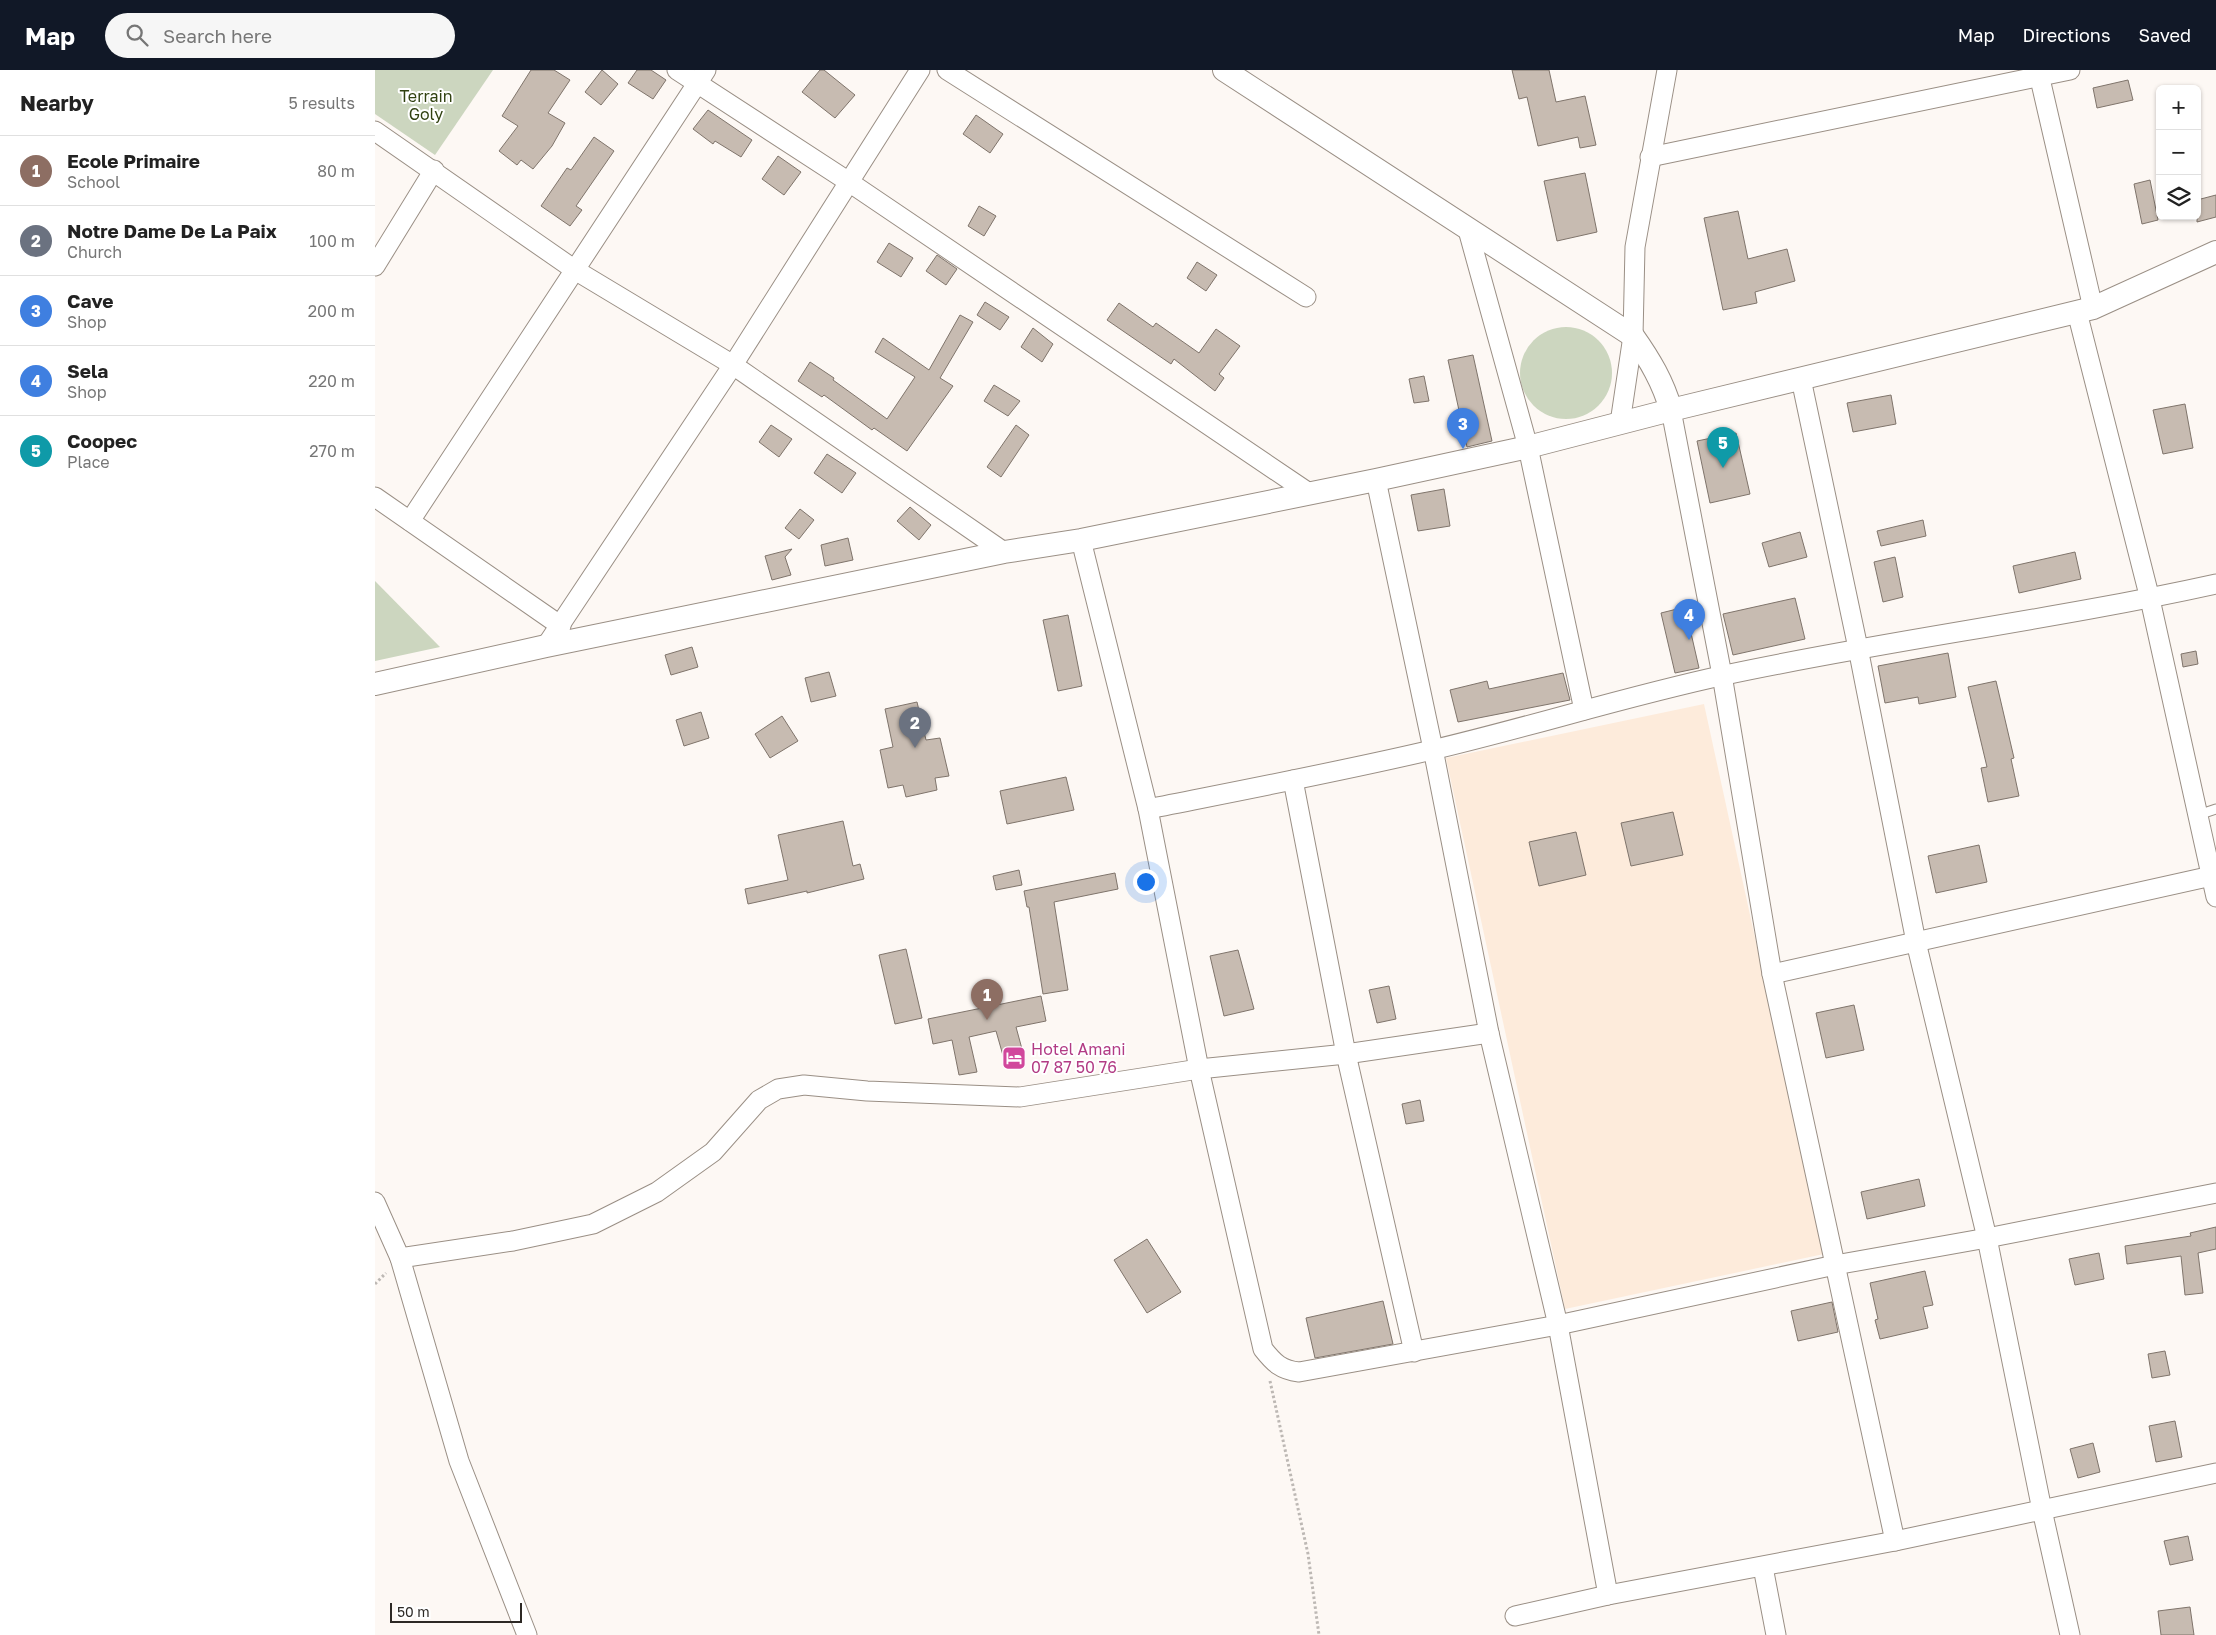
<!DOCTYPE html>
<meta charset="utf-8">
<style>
:root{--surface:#fff;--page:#f6f6f6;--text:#222;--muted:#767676;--line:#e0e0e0;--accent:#111827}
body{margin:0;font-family:"Golos Text",sans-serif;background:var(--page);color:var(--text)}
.controls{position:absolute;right:15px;top:15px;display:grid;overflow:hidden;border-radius:8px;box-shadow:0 1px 4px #0004}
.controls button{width:45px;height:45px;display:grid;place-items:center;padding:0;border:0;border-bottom:1px solid var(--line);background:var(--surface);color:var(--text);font:25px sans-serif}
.scale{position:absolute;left:15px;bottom:12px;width:132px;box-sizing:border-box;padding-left:5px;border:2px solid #2d2925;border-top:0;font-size:14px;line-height:18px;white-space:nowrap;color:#2d2925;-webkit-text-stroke:4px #fff;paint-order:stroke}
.you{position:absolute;left:770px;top:811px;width:18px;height:18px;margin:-12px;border:4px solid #fff;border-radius:50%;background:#1a73e8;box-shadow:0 0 0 8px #1a73e833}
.badge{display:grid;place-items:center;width:32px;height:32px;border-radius:50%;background:var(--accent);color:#fff;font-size:16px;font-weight:700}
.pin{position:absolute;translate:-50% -41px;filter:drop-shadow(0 1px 2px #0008)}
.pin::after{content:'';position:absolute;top:26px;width:18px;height:15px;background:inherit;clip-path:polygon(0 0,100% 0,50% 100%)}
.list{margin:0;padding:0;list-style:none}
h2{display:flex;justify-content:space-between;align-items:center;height:65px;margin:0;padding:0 20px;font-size:21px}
h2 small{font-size:16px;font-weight:400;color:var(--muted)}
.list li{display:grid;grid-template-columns:32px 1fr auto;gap:15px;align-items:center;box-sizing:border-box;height:70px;padding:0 20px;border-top:1px solid var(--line)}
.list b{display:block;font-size:19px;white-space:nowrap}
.list p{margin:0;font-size:16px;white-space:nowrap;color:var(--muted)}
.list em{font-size:16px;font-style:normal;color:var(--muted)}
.icon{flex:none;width:28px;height:28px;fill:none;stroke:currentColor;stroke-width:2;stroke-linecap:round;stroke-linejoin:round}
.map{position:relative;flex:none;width:1841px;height:1565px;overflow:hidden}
header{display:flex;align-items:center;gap:30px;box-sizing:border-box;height:70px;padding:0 25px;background:var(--accent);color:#fff}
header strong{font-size:24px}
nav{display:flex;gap:28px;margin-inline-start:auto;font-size:18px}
.search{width:350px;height:45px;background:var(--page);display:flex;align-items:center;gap:12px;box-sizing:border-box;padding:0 18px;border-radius:28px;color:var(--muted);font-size:19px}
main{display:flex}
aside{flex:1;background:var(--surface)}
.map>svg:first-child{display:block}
.built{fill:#fdebdb}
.green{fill:#ccd6bf}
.building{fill:#c7bbb1;stroke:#7f746b}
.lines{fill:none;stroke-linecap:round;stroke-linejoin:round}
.service-casing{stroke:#9a8f85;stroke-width:11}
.minor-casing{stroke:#9a8f85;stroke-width:21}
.tertiary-casing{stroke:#9a8f85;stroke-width:24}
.path{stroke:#bdb8b4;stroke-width:3;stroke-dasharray:2.5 2.5;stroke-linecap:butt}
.service{stroke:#fff;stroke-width:9}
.minor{stroke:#fff;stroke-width:19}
.tertiary{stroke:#fff;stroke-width:22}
.labels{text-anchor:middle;stroke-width:4;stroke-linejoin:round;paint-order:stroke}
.park-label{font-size:16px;fill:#304110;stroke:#fff}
.hotel-label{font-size:16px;fill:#b23c85;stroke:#fff;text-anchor:start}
</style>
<header>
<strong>Map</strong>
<div class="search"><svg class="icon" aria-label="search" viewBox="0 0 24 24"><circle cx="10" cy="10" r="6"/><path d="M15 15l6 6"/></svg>Search here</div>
<nav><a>Map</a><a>Directions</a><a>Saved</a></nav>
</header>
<main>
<aside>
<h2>Nearby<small>5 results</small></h2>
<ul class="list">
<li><span class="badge" style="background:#8d6e63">1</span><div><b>Ecole Primaire</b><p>School</p></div><em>80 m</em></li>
<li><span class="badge" style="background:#6b7280">2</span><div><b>Notre Dame De La Paix</b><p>Church</p></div><em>100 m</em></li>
<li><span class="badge" style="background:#3f7fe0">3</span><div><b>Cave</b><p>Shop</p></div><em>200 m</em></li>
<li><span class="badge" style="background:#3f7fe0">4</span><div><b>Sela</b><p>Shop</p></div><em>220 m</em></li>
<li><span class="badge" style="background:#0f9aa8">5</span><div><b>Coopec</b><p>Place</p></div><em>270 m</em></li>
</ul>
</aside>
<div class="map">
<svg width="1841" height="1565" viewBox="0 0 1841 1565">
<rect width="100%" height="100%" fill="#fdf8f4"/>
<polygon class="built" points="1329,634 1449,1184 1190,1239 1071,688"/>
<g class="green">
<polygon points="0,0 118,0 60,85 0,44"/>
<circle cx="1191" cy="303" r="46"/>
<polygon points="0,511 65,577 0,591"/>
</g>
<g class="building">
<polygon points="156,0 179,0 195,10 173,43 190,53 177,76 158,99 146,90 142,95 124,81 143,56 127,46"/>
<polygon points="227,0 243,14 226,35 210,22"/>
<polygon points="262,0 276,0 291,10 278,29 253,13"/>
<polygon points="445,0 449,0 480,25 460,48 427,22"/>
<polygon points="1137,0 1174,0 1181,32 1210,26 1221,75 1205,78 1203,67 1163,76 1152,27 1144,29"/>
<polygon points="1753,10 1758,30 1722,38 1718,18"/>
<polygon points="333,40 377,70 366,87 340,71 338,74 318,59"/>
<polygon points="601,45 628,64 615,83 588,64"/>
<polygon points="219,67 239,81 201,136 207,140 195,156 166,136 192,98 196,100"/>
<polygon points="403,86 426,102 409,125 387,109"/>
<polygon points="1210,103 1222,162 1182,171 1169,111"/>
<polygon points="1775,110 1783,150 1767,154 1759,114"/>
<polygon points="1841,125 1841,147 1822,152 1822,130"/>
<polygon points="604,136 621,146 609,166 593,156"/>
<polygon points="1363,141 1373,189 1412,179 1420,211 1380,222 1382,233 1348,240 1329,148"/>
<polygon points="514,173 538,188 526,207 502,192"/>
<polygon points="562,185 582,199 571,215 551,201"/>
<polygon points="822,192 842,205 831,221 812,208"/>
<polygon points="610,232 634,247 625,260 602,245"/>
<polygon points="744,233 778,257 781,253 824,283 841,259 865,276 844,304 849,308 840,321 799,289 796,294 732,250"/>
<polygon points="585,245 598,252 565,308 578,316 532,381 499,358 497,360 449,325 447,327 423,311 435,292 459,308 458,310 512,349 540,307 500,282 508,268 554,300"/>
<polygon points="658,258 678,274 667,292 646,277"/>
<polygon points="1098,285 1117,371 1092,377 1073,290"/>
<polygon points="1049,306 1054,331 1039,333 1034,309"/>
<polygon points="619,315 645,331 633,346 609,331"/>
<polygon points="1516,325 1521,354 1478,362 1472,333"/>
<polygon points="1810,334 1818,378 1788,384 1778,340"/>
<polygon points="396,355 417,369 404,387 384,372"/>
<polygon points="641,355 654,365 626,407 612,397"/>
<polygon points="1361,363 1375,424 1335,433 1322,371"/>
<polygon points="452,384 481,403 467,423 439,403"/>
<polygon points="1069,419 1075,456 1043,461 1036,425"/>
<polygon points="535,437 556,455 544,470 522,451"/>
<polygon points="425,439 439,450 424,469 410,458"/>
<polygon points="1548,450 1551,466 1506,476 1502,461"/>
<polygon points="1425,462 1432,487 1394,497 1387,473"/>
<polygon points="473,468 478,490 450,496 446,475"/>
<polygon points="417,479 410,487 416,505 397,510 390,486"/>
<polygon points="1700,482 1706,509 1644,523 1638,496"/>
<polygon points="1520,487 1528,527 1508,532 1499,492"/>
<polygon points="1420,528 1430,569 1358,585 1348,544"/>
<polygon points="1310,537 1324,598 1300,603 1286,543"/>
<polygon points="693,545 707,616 683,621 668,550"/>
<polygon points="317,577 323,597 296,605 290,585"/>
<polygon points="1821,581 1823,594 1808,597 1806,584"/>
<polygon points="1573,583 1581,627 1544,634 1543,627 1510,633 1503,596"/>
<polygon points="454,602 461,626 436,632 430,608"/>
<polygon points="1188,603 1195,630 1083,652 1075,620 1112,611 1114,619"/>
<polygon points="1621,611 1639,688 1636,689 1644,726 1613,732 1606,698 1612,697 1593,617"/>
<polygon points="542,632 551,670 565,668 574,706 560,708 562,720 531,727 528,715 513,718 505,680 518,677 510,639"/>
<polygon points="326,642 334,668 309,676 301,650"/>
<polygon points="407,646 423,671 395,688 380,664"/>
<polygon points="691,707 699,740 632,754 625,721"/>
<polygon points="1298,742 1308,785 1256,796 1246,753"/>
<polygon points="468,751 478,796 485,794 489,809 432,823 432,821 373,834 370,819 413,810 403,765"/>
<polygon points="1201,762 1211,805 1164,816 1154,772"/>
<polygon points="1604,775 1612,812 1561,823 1553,786"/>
<polygon points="644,800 647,815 621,820 618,806"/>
<polygon points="740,803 743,819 679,832 693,920 668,924 654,837 652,837 649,821"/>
<polygon points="531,879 547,948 520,954 504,885"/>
<polygon points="863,880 879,939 849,946 835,886"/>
<polygon points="1014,916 1021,949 1002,953 994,920"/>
<polygon points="666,926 671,951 641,957 650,990 631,996 621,961 594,967 602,1002 584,1005 577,970 558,974 553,949"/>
<polygon points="1479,935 1489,980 1451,988 1441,943"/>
<polygon points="1045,1030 1049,1051 1031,1054 1027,1034"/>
<polygon points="1544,1109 1550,1136 1492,1149 1486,1122"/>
<polygon points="1841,1157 1841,1179 1823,1183 1828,1223 1810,1225 1806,1186 1752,1194 1750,1176 1816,1166 1815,1163"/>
<polygon points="772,1169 806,1222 772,1243 739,1190"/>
<polygon points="1724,1183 1729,1209 1700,1215 1694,1189"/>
<polygon points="1550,1201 1558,1235 1548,1237 1553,1258 1505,1269 1500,1250 1503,1249 1495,1213"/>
<polygon points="1008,1231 1018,1274 940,1288 931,1248"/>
<polygon points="1457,1232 1463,1262 1423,1271 1416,1241"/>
<polygon points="1790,1281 1795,1305 1777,1308 1773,1284"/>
<polygon points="1800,1351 1807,1387 1781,1392 1774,1356"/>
<polygon points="1718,1373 1725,1402 1703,1408 1695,1379"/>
<polygon points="1813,1466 1818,1490 1795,1495 1789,1471"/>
<polygon points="1815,1537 1819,1565 1786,1565 1783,1541"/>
</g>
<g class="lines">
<g class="service-casing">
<polyline id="service" points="1823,745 1841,739"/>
</g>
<g class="minor-casing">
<g id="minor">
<polyline points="302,0 474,112 934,423"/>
<polyline points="572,0 931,227"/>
<polyline points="1663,0 1718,238"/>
<polyline points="0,61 200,200 358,295 629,482"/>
<polyline points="1275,87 1695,0"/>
<polyline points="1093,160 1153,377 1209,640"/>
<polyline points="0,196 59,100"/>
<polyline points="1702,242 1775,529 1841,827"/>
<polyline points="1426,309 1483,578 1541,872 1612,1168 1667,1440 1695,1565"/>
<polyline points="1296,340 1347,605 1397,904 1520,1471"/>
<polyline points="1245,353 1258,266 1260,177 1292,0"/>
<polyline points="1001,410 1058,679 1114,963 1183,1255 1233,1525"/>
<polyline points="0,427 186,556"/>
<polyline points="35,451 331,0"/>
<path d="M706,470L773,739L824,999L888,1279C899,1293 906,1300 924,1302L1183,1255L1460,1195L1612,1168L1841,1123"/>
<polyline points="171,576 358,295 545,0"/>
<polyline points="918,710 971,984 1039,1282"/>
<path d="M773,739C868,720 963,702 1057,680C1155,657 1252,626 1350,605C1513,570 1678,550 1841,514"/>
<polyline points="1397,904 1841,805"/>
<polyline points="0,1132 25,1188 138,1171 218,1154 282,1122 338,1082 384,1030 403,1019 429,1015 492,1021 645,1027 824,999 971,984 1114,963"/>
<polyline points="25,1188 84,1391 152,1565"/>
<polyline points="1388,1497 1401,1565"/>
<polyline points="1140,1546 1233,1525 1520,1471 1841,1403"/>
</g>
</g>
<g class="tertiary-casing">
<g id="tertiary">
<path d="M849,0L1258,266C1275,290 1288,312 1296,340"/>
<polyline points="0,614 171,576 629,482 706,470 1001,410 1153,377 1296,340 1718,238 1841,182"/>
</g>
</g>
<g class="path">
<polyline points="0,1214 11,1203"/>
<polyline points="895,1311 933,1484 944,1565"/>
</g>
<use href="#service" class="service"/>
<use href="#minor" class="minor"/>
<use href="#tertiary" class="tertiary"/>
</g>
<defs>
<g id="hotel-square" transform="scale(1.25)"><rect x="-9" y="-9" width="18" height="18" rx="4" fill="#d1479c" stroke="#fff"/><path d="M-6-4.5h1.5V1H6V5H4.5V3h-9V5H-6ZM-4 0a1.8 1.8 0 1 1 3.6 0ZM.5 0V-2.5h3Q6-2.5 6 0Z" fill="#fff"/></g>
</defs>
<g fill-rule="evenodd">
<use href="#hotel-square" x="639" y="988"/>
</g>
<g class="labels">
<g class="park-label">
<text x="51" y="32">Terrain<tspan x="51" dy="18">Goly</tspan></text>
</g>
<g class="hotel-label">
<text x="656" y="985">Hotel Amani<tspan x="656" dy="18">07 87 50 76</tspan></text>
</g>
</g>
</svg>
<div class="controls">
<button>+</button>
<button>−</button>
<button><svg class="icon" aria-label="layers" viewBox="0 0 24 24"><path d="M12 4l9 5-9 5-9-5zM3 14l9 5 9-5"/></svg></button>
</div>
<div class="scale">50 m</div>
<div class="you"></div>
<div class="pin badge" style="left:612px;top:950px;background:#8d6e63">1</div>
<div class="pin badge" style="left:540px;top:678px;background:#6b7280">2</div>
<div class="pin badge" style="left:1088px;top:379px;background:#3f7fe0">3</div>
<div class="pin badge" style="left:1314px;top:570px;background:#3f7fe0">4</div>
<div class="pin badge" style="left:1348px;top:398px;background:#0f9aa8">5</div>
</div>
</main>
